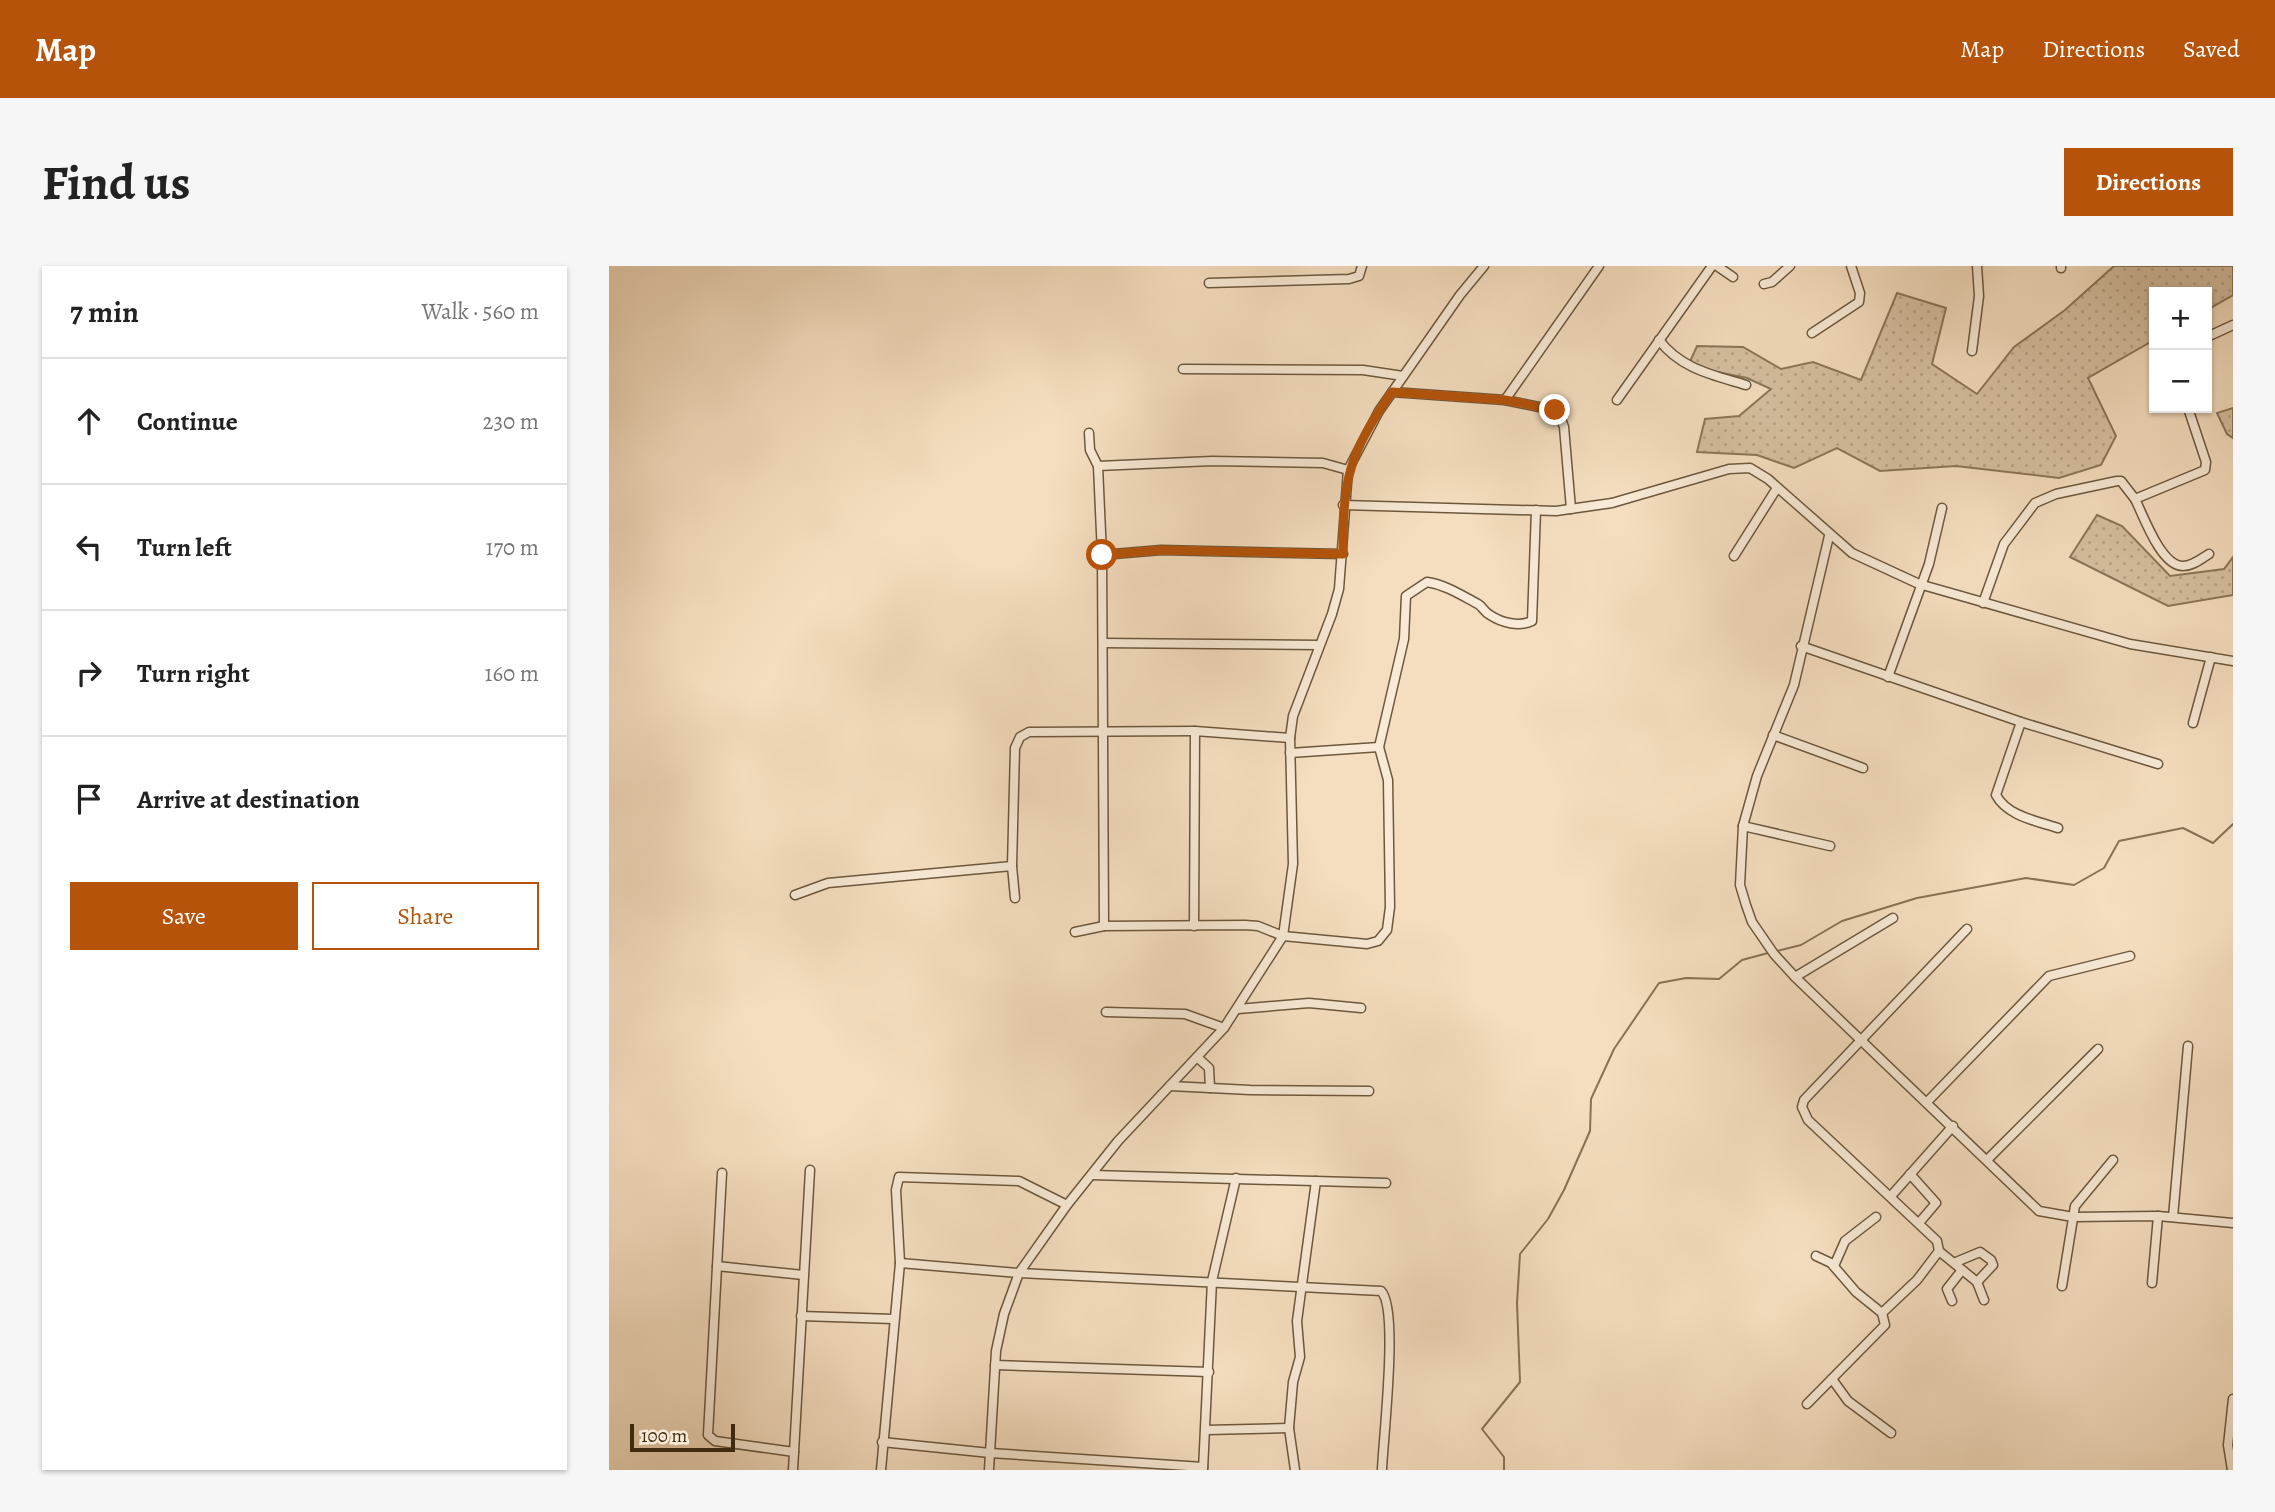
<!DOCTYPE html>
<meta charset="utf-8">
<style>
:root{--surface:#fff;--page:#f6f6f6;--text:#222;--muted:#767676;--line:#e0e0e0;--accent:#b45309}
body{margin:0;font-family:Alegreya,serif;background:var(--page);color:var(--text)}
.controls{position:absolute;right:21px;top:21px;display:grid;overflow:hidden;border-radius:0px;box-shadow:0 2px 5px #0004}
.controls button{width:63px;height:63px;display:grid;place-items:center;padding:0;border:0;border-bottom:2px solid var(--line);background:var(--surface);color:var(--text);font:35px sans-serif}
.scale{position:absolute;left:21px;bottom:18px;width:105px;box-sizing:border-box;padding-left:7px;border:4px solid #402b11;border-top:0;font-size:19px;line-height:24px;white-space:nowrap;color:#402b11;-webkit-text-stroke:5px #f8ead6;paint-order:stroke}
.stop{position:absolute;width:21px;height:21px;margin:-16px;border:5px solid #b45309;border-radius:50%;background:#fff}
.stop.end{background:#b45309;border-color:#fff;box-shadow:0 2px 7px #0008}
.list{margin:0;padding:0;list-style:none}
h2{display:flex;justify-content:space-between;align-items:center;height:91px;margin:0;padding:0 28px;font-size:30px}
h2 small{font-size:23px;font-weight:400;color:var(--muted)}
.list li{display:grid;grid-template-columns:46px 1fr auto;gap:21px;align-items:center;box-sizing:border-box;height:126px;padding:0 28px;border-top:2px solid var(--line)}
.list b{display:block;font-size:26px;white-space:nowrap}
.list em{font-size:23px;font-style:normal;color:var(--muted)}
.actions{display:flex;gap:14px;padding:21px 28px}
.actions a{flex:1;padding:16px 0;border:2px solid var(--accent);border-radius:0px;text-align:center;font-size:24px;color:var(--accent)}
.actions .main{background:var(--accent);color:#fff}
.icon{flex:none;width:38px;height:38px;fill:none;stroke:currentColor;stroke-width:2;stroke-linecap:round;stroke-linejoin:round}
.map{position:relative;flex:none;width:1624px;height:1204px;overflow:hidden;border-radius:0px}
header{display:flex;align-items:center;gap:42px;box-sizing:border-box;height:98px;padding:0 35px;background:var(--accent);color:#fff}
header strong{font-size:33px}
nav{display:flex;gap:38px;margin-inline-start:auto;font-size:24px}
.intro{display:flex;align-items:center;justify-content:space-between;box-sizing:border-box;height:168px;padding:0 42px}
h1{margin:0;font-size:49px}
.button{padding:18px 32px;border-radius:0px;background:var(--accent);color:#fff;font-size:24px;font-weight:700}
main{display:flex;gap:42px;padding:0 42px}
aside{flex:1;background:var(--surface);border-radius:0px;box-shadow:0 2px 5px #0004}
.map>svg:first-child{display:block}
.grass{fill:url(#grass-dots);stroke:#8b765a;stroke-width:2}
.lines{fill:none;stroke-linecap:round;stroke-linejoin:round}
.stream{stroke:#877256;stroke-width:2}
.minor-casing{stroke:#6d583d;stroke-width:11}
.minor{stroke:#f8ead6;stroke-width:8}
.route{stroke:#b45309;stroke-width:9}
</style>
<header>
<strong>Map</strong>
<nav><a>Map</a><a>Directions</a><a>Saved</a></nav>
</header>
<div class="intro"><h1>Find us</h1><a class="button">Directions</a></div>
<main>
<aside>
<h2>7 min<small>Walk · 560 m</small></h2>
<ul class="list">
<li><svg class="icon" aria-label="ahead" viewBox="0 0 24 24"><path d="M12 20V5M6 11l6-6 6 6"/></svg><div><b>Continue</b></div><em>230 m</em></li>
<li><svg class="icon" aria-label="left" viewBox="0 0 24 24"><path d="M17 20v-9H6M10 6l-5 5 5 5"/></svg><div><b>Turn left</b></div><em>170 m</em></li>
<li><svg class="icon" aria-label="right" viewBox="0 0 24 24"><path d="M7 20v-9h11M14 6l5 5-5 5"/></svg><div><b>Turn right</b></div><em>160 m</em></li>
<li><svg class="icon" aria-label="arrive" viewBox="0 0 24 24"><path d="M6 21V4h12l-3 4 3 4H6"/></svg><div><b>Arrive at destination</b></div></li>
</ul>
<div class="actions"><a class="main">Save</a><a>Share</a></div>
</aside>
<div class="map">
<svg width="1624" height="1204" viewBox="0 0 1624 1204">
<defs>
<pattern id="grass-dots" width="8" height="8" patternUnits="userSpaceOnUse" patternTransform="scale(1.75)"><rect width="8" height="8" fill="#d6c0a2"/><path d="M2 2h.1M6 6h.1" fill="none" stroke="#b9a58a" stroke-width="1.8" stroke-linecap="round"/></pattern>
</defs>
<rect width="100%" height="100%" fill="#f5dec0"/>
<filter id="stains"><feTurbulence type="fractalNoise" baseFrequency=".00286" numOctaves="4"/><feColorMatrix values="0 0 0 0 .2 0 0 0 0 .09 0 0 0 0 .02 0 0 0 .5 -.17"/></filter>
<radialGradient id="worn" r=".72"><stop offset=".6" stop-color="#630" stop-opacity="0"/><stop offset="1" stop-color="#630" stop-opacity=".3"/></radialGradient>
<g class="grass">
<polygon points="1505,0 1624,0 1624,29 1598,44 1598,26 1545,26 1545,74 1479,112 1507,170 1492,199 1450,212 1347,200 1271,205 1228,182 1185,202 1148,189 1088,186 1096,153 1130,150 1162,123 1138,112 1079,100 1088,80 1134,81 1172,103 1204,96 1252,114 1288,27 1337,42 1323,98 1368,128 1405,81 1456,44"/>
<polygon points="1624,142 1624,172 1618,168 1608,147"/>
<polygon points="1488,249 1513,260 1561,310 1615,303 1624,291 1624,329 1559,340 1461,291"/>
</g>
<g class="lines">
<g class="stream">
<polyline points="1168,685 1192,679 1233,655 1308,632 1417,612 1465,619 1495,602 1510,575 1574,562 1604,577 1624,558"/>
<polyline points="895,1204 895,1191 873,1163 911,1116 908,1037 911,988 939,953 955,924 981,865 982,833 1005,783 1050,717 1077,712 1110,713 1133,694 1159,687"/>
</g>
<g class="minor-casing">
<g id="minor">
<polyline points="1108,0 1124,11"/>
<polyline points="1452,2 1452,0"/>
<polyline points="600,17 740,13 750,10 753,0"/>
<polyline points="1155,18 1163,16 1181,0"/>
<polyline points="1203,67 1250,36 1251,27 1242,0"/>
<polyline points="1598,71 1624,59"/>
<path d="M1050,74C1072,103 1104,109 1137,119"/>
<polyline points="1363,85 1370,30 1368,0"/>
<polyline points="574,103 754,104 794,110"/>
<polyline points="783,126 896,134 949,145 955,161 962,243"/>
<polyline points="896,134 990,0"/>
<polyline points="1008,134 1103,0"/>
<polyline points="480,167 481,184 489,200 493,289 495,660"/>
<polyline points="489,200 603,195 714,197 739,204"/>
<path d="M1526,233C1535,251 1552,300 1574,300C1584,300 1593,292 1600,288"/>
<polyline points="734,239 947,245 1003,237 1120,203 1141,202 1159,213 1243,287 1310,318 1521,378 1624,395"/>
<polyline points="1220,270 1185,419 1148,510 1134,560 1131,619 1137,639 1143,656 1165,688 1186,711 1430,945 1464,951 1549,950 1624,957"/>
<polyline points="493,289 552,284 734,288"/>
<polyline points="1125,290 1168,222"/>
<polyline points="1374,337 1395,278 1426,237 1447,228 1508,215 1512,215 1526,233 1596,204 1597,196 1579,142"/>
<polyline points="494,377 710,379"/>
<polyline points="1192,380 1412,456 1549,498"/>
<polyline points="1279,411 1320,298 1333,242"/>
<path d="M1412,456L1387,529C1398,550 1428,555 1449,562"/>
<polyline points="1584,457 1602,391"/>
<polyline points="1164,469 1254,502"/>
<polyline points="681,487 770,481"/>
<polyline points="1134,560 1221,580"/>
<polyline points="186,629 219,617 403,600"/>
<polyline points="406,632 403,600 406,482 411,471 420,466 586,465"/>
<polyline points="585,660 586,465 681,472"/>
<polyline points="1358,663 1195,834 1193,841 1199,854 1328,975 1330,985 1368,1016 1375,1034"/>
<path d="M466,666L495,660L636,659L649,660L674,670L758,678L769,675L778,664L781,641L779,514L770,481L795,373L797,330L818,316C837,319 852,329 869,338C874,341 875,346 881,349C893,357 910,361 923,355L927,244"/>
<polyline points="1186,711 1284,652"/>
<polyline points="629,743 700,737 752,742"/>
<polyline points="497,746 576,748 615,762"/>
<polyline points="588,791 600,802 601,822"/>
<polyline points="561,820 641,824 760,825"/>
<polyline points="1319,835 1440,710 1521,690"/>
<polyline points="1378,894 1489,783"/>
<polyline points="113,907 99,1169 106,1175 185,1186"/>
<polyline points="1301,908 1327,937 1310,957"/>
<polyline points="483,909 777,917"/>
<polyline points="1282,930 1344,860"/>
<polyline points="1564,951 1579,780"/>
<polyline points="1347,996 1371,986 1382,994 1384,999 1368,1016"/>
<path d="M291,997L410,1007L772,1025C790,1042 774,1173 773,1204"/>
<polyline points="108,1000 194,1009"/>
<polyline points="1225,1000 1236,975 1267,951"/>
<polyline points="1543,1017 1549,950"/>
<polyline points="1453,1020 1466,940 1504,894"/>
<polyline points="1343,1035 1338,1023 1353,1004"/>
<polyline points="1273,1047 1308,1014 1330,985"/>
<polyline points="192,1050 284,1053"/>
<polyline points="386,1099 600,1106"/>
<polyline points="1223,1113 1239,1135 1282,1167"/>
<polyline points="1198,1138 1276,1059 1273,1047 1247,1026 1222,997 1207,990"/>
<polyline points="597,1164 680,1162"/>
<polyline points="273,1176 381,1187 594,1201"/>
<polyline points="184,1204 201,904"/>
<polyline points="272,1204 291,997 287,924 290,911 410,915 458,939"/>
<polyline points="380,1204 387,1085 395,1048 410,1007 458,939 509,875 615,762 674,670 684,598 681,472 684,450 723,348 730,323 739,204 770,145 851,29 875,0"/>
<polyline points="594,1204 603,1015 627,912"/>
<polyline points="686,1204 680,1162 684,1116 691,1091 688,1055 707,915"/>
<polyline points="1623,1204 1619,1179 1624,1133"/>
</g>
</g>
<use href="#minor" class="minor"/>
</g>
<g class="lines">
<path class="route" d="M493,289L552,284L734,288C734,213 739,189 783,126L896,134L946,144"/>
</g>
<rect width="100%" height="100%" filter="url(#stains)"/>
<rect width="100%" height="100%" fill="url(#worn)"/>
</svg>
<div class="controls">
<button>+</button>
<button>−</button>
</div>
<div class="scale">100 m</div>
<div class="stop" style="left:493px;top:289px"></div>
<div class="stop end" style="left:946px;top:144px"></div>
</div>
</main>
